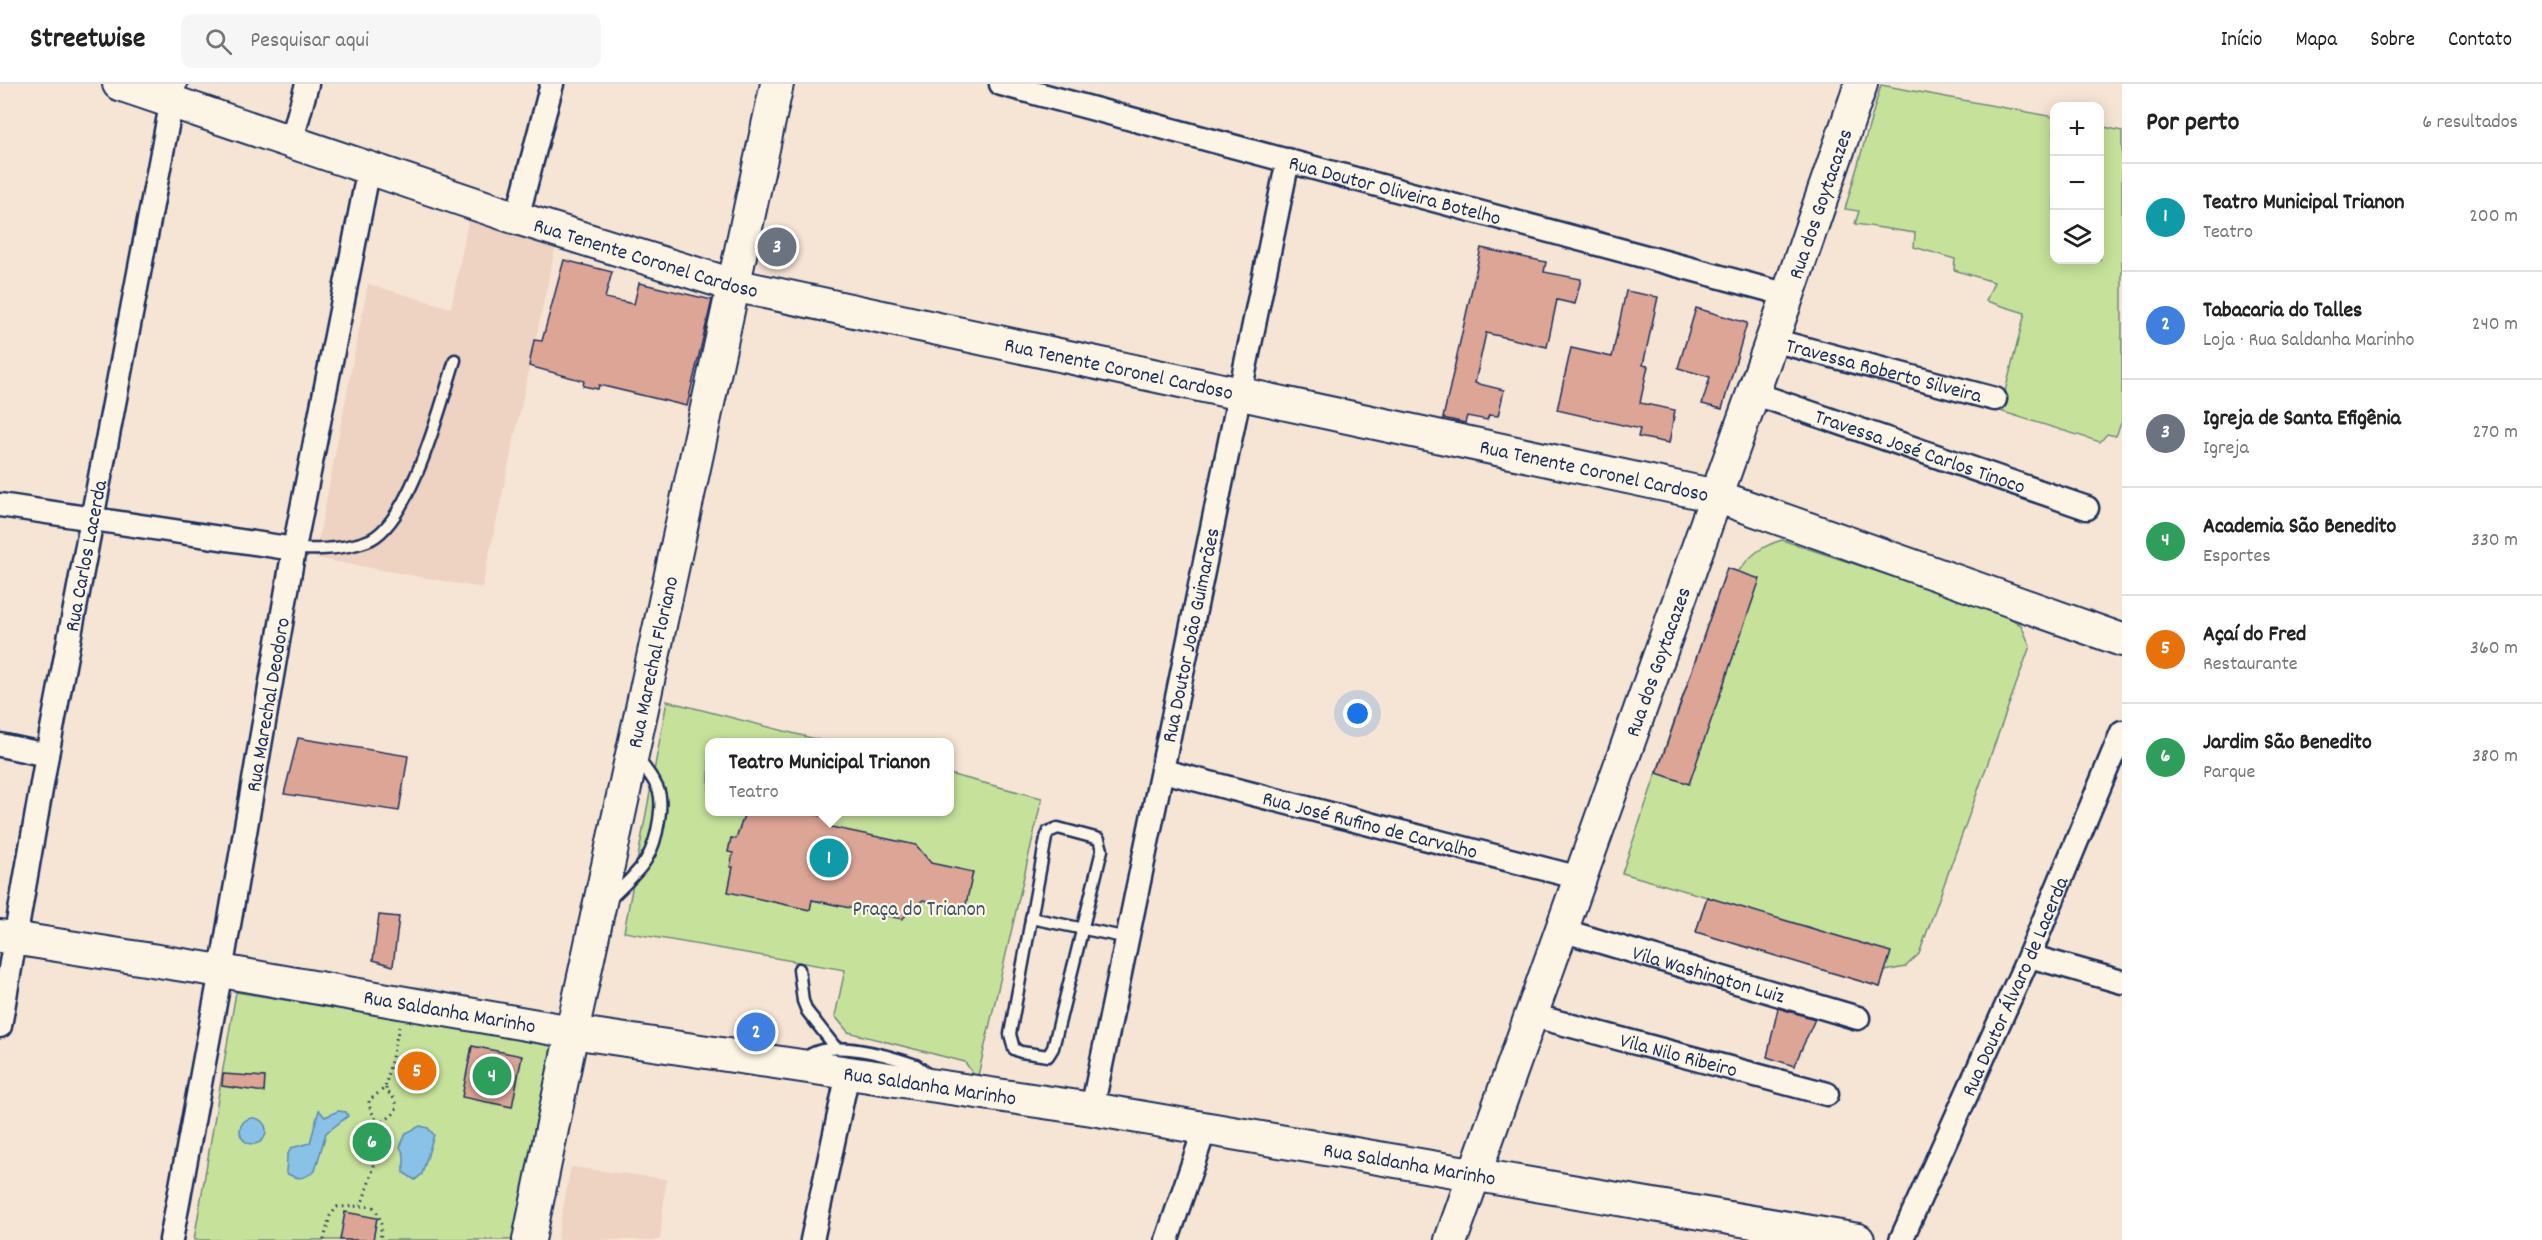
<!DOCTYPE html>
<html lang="pt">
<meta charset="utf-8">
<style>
:root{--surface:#fff;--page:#f6f6f6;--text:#222;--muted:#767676;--line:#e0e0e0;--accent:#2563eb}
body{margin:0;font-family:Dekko,sans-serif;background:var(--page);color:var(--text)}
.controls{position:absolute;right:18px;top:18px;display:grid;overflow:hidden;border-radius:12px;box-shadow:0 3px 15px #0003}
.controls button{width:54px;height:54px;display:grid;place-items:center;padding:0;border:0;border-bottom:2px solid var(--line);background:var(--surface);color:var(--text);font:30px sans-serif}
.you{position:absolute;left:1358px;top:630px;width:21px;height:21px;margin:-15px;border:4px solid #fff;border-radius:50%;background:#1a73e8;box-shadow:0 0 0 9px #1a73e833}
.badge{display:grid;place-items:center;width:39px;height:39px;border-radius:50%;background:var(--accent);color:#fff;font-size:20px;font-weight:700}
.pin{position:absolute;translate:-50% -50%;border:3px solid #fff;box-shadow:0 2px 6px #0006}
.popup{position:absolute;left:705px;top:654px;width:249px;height:78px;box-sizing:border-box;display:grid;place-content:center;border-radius:12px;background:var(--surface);filter:drop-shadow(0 2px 4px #0005);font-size:20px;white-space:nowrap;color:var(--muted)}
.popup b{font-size:22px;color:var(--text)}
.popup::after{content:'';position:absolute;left:50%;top:100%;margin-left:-12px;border:12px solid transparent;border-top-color:var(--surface)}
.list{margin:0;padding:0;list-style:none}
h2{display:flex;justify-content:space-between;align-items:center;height:78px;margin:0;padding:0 24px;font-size:26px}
h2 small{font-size:20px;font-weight:400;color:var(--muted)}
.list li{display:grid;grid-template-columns:39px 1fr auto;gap:18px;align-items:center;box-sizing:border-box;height:108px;padding:0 24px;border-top:2px solid var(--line)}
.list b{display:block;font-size:22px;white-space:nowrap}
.list p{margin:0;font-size:20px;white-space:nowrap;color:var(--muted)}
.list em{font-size:20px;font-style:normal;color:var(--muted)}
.icon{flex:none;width:33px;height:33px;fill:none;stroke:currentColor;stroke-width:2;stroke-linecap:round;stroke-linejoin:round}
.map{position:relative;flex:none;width:2122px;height:1156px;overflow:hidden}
header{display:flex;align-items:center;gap:36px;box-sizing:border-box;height:84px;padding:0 30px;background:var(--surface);border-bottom:2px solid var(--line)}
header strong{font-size:28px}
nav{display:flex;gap:33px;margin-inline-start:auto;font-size:21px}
.search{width:420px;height:54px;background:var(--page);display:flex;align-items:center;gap:15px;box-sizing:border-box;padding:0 21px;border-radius:12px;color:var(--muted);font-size:22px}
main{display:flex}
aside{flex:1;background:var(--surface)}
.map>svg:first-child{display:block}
.built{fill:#eed2c2}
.green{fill:#c6e29a;stroke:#70887c;stroke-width:1.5}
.water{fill:#89c1e7;stroke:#5d87b0;stroke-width:1.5}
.building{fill:#dda596;stroke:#1b2f5e;stroke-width:1.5}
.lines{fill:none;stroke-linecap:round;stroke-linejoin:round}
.service-casing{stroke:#1b2f5e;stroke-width:15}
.minor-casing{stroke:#1b2f5e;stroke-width:27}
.secondary-casing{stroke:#1b2f5e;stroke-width:36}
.path{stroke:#1b2f5e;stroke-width:3;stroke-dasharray:1.5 4.5;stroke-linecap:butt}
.service{stroke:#fcf5e5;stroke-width:10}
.minor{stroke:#fcf5e5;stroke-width:22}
.secondary{stroke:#fcf5e5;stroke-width:32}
.labels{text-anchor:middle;stroke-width:4.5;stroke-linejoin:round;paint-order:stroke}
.street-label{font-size:21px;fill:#1b2f5e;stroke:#fcf5e5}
.park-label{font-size:21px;fill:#3d536a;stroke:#fcf5e5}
</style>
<header>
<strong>Streetwise</strong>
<div class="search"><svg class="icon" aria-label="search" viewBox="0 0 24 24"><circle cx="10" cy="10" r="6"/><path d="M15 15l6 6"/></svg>Pesquisar aqui</div>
<nav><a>Início</a><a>Mapa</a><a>Sobre</a><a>Contato</a></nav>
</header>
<main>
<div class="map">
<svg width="2122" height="1156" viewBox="0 0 2122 1156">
<rect width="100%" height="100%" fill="#f6e5d5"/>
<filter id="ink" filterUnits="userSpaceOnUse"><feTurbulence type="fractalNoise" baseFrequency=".0167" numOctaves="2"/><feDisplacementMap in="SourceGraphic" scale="12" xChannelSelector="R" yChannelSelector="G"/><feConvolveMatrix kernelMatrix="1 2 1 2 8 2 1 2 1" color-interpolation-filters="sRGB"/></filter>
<g filter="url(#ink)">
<g class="built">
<polygon points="470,128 557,156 482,504 315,474 368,200 451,224"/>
<polygon points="571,1083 666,1095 660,1156 557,1156"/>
</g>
<g class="green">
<polygon points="1881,1 2054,33 2054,176 2100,176 2100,42 2122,47 2122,337 2116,352 2107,350 2100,358 2000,327 2025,229 1986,217 1994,198 1954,186 1955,175 1914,163 1915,149 1855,140 1859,127 1845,125"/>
<path d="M1782,456L2002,529L2021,541L2030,562L1919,870L1905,883L1885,887L1880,903L1696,848L1707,813L1622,789L1727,484L1738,488C1751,470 1762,462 1782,456Z"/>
<polygon points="667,617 827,658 709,658 709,728 949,728 949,690 1042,714 977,996 965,978 848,948 835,932 845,886 624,848"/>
<polygon points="236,908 554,960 514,1156 194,1156"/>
</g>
<g class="water">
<path d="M319,1026L325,1033L338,1027L346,1028L348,1032L326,1049L315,1087C304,1095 298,1096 286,1089L287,1072L291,1064L310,1059Z"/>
<circle cx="253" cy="1047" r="13"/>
<polygon points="420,1042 428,1044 434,1051 422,1090 415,1096 404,1089 404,1071 400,1063 406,1049"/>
</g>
<g class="building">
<polygon points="1481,164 1546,178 1544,188 1581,195 1575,220 1557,216 1547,263 1486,249 1475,299 1504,306 1498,332 1489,331 1487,336 1467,332 1465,339 1443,334"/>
<polygon points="564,176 612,188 605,214 634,220 639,199 712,216 687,322 599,301 598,305 583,302 584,297 529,282 534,256 542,257"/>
<polygon points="1626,207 1658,213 1643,281 1648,282 1640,319 1675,326 1669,359 1638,353 1640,345 1557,326 1571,264 1612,273"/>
<polygon points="1696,224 1747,239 1722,325 1702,320 1710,293 1678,284"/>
<polygon points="1727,484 1760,495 1689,700 1657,689"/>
<polygon points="298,654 408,672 399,727 284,710"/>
<polygon points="745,728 802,728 833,734 831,743 916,761 931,779 973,788 965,825 923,816 902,835 812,816 810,826 728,808 733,783 730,783 733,769 728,768 731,754 736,755"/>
<polygon points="1707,813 1891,868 1880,903 1696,848"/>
<polygon points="379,831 399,833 393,882 373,876"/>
<polygon points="1778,924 1815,935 1794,982 1767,973"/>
<polygon points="472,962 522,972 512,1023 462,1013"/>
<polygon points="407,977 433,980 425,1001 400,993"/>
<polygon points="223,990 265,993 264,1008 222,1002"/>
<polygon points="345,1128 377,1134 373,1156 340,1156"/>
</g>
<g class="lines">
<g class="service-casing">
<g id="service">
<path d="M294,465C317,466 345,465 367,457C410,442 442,317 455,276"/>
<polygon points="1058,744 1099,755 1102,766 1053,964 1048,972 1021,968 1014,965 1010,950 1046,754 1048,748"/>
<path d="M609,816C638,787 653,778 659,736C660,727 662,718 659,708C655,695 644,684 637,673"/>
<polyline points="1031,834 1128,854"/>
<polyline points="799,885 803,917 807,927 836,964"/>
<path d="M803,977C823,951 890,972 916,981L924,987L929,994"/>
</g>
</g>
<g class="minor-casing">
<g id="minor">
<path id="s1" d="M1001,0L1788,211"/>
<polyline points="291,59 307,0"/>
<polyline points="517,134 552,0"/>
<path id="s2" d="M1772,256L1995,315"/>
<path id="s3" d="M1753,309L2087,424"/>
<polyline points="0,421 294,465"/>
<polyline points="0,661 47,671"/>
<path id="s4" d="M1163,687L1580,794"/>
<path id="s5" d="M1561,846L1858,934"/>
<polyline points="2029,872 2122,898"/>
<path id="s6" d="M1531,931L1827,1010"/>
<path id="s7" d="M0,942L47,671L175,0"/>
<path id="s8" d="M1092,1025L1288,76"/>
<path id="s9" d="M171,1156L221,887L294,465L369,84"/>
<polyline points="812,1156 848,989"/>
<polyline points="1167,1156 1205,1044"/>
<path id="s10" d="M1901,1156L2029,872L2122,648"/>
</g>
</g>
<g class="secondary-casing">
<g id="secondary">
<path id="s11" d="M119,0L517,134L733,201L1716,412L2122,556"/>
<path id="s12" d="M0,852L221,887L572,948L1092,1025L1858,1156"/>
<path id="s13" d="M529,1156L572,948L777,0"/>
<path id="s14" d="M1451,1156L1788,211L1861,0"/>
</g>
</g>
<g class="path">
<path d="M377,1039C396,1033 405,1021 386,1007V1002"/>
<path d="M361,1122L373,1123C382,1134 382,1143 380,1156"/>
<path d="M324,1156L330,1132L337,1123L361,1122C369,1098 381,1068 378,1042C376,1031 369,1029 369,1016L385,1004L399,943"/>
</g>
<use href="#service" class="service"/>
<use href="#minor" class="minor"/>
<use href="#secondary" class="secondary"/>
</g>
</g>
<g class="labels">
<g class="street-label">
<text dy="7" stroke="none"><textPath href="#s1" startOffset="408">Rua Doutor Oliveira Botelho</textPath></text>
<text dy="7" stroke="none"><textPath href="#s14" startOffset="1100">Rua dos Goytacazes</textPath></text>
<text dy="7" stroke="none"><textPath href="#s11" startOffset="555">Rua Tenente Coronel Cardoso</textPath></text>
<text dy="7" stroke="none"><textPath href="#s11" startOffset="1041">Rua Tenente Coronel Cardoso</textPath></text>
<text dy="7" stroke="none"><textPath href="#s2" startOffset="116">Travessa Roberto Silveira</textPath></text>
<text dy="7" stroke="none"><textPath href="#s3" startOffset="177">Travessa José Carlos Tinoco</textPath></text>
<text dy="7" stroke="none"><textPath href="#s11" startOffset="1527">Rua Tenente Coronel Cardoso</textPath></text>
<text dy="7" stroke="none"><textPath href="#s7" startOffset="478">Rua Carlos Lacerda</textPath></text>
<text dy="7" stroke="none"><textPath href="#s8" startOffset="484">Rua Doutor João Guimarães</textPath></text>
<text dy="7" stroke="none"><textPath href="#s13" startOffset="591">Rua Marechal Floriano</textPath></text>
<text dy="7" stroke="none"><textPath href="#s14" startOffset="614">Rua dos Goytacazes</textPath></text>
<text dy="7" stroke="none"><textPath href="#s9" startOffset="544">Rua Marechal Deodoro</textPath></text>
<text dy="7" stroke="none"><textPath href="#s4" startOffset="214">Rua José Rufino de Carvalho</textPath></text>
<text dy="7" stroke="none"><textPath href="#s5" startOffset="154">Vila Washington Luiz</textPath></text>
<text dy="7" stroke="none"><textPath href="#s10" startOffset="278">Rua Doutor Álvaro de Lacerda</textPath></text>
<text dy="7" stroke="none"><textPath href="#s12" startOffset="456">Rua Saldanha Marinho</textPath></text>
<text dy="7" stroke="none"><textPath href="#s6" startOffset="153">Vila Nilo Ribeiro</textPath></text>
<text dy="7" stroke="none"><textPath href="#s12" startOffset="942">Rua Saldanha Marinho</textPath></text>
<text dy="7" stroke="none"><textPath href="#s12" startOffset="1428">Rua Saldanha Marinho</textPath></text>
</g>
<g class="park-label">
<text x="919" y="831">Praça do Trianon</text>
</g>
</g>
</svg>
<div class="controls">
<button>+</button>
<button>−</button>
<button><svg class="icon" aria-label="layers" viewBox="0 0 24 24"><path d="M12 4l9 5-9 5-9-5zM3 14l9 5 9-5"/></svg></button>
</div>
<div class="you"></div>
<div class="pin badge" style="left:829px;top:774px;background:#0f9aa8">1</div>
<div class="popup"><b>Teatro Municipal Trianon</b>Teatro</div>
<div class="pin badge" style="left:756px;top:948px;background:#3f7fe0">2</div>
<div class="pin badge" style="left:777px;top:163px;background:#6b7280">3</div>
<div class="pin badge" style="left:492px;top:992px;background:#2e9e5b">4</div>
<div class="pin badge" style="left:417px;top:987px;background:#e8710a">5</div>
<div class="pin badge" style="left:372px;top:1058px;background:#2e9e5b">6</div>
</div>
<aside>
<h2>Por perto<small>6 resultados</small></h2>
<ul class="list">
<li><span class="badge" style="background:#0f9aa8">1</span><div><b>Teatro Municipal Trianon</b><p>Teatro</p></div><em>200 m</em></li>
<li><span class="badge" style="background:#3f7fe0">2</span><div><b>Tabacaria do Talles</b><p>Loja · Rua Saldanha Marinho</p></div><em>240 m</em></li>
<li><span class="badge" style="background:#6b7280">3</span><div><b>Igreja de Santa Efigênia</b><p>Igreja</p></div><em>270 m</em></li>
<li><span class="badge" style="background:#2e9e5b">4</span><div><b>Academia São Benedito</b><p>Esportes</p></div><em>330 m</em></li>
<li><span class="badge" style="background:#e8710a">5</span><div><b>Açaí do Fred</b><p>Restaurante</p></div><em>360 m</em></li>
<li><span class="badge" style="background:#2e9e5b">6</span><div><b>Jardim São Benedito</b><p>Parque</p></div><em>380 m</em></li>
</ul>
</aside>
</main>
